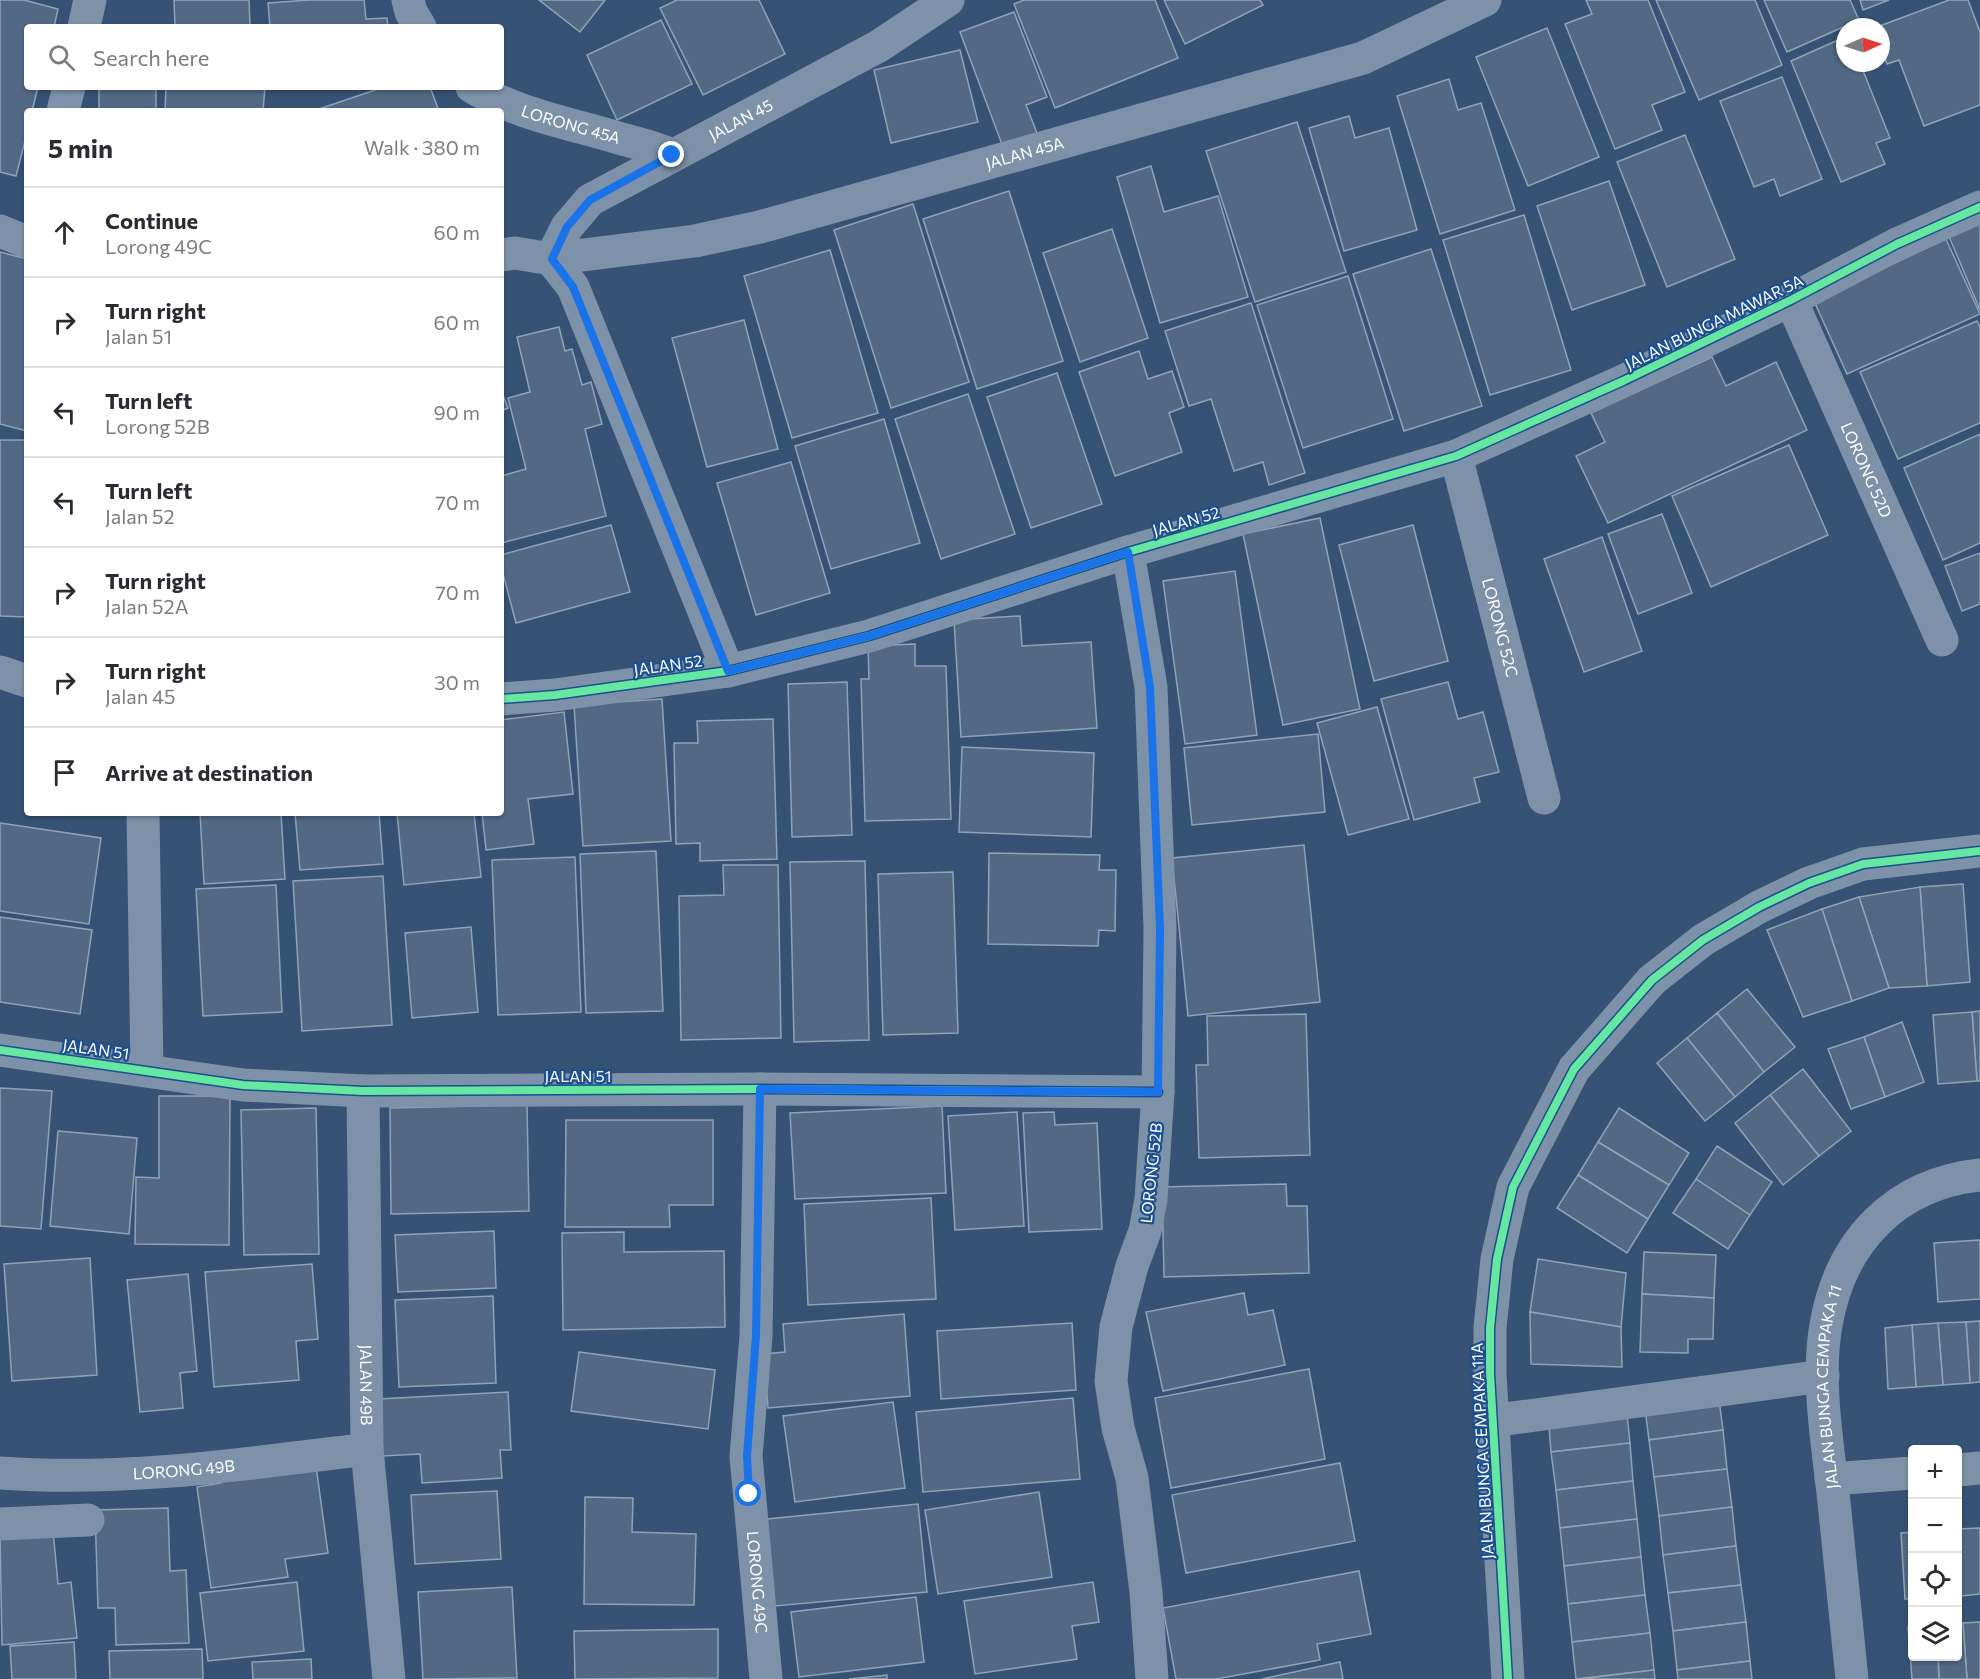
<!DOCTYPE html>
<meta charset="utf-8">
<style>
:root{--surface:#fff;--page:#f2f2f3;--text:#2b2b33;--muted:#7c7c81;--line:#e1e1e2}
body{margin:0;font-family:Commissioner,sans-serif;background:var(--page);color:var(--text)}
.controls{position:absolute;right:18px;bottom:18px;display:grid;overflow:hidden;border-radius:6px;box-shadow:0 2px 4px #0004}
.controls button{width:54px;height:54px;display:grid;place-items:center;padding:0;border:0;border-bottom:2px solid var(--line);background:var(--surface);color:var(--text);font:30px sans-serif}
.compass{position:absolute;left:1836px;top:18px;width:54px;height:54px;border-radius:50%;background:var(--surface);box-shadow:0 2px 4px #0004;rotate:87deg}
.stop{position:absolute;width:18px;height:18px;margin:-14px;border:4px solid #1a73e8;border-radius:50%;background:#fff}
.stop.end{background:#1a73e8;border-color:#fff;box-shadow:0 2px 6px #0008}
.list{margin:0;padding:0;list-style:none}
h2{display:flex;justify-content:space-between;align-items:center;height:78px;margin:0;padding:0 24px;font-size:26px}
h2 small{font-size:20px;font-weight:400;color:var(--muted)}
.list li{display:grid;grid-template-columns:39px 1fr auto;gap:18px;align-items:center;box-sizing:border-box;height:90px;padding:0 24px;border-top:2px solid var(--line)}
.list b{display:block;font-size:22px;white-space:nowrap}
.list p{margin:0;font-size:20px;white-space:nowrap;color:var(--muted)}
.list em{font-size:20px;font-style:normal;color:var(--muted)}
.icon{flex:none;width:33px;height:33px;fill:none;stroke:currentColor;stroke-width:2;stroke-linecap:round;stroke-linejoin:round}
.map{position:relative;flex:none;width:1980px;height:1679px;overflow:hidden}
.search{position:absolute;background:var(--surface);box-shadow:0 2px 4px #0004;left:24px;top:24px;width:480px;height:66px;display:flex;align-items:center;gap:15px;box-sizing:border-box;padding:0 21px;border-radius:6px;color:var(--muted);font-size:22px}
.panel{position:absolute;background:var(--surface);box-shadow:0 2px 4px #0004;left:24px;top:108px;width:480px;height:708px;border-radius:6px}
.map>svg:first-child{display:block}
.building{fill:#526984;stroke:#92a2b6;stroke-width:1.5}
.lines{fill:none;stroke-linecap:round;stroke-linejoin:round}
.minor{stroke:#7d92a8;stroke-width:33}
.cycleway-casing{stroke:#1b4f8f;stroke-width:11}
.cycleway{stroke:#66e7a1;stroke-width:8}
.route{stroke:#1a73e8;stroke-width:8}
.labels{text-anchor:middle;stroke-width:4.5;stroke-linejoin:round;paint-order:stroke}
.street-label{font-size:16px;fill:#fff;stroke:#1b4f8f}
</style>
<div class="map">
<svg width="1980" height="1679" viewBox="0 0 1980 1679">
<rect width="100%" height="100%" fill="#365274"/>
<g class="building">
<polygon points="0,0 24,0 58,9 54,27 27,27 27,87 38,87 32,111 27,111 27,133 16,176 0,172"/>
<polygon points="174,0 249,0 250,27 175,27"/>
<polygon points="309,0 364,0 366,19 387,18 388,27 270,27 268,3"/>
<polygon points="539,0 605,0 580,32"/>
<polygon points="677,0 759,0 785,54 703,95 660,8"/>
<polygon points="1024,0 1155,0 1178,58 1055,108 1014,4"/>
<polygon points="1164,0 1260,0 1263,5 1185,44"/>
<polygon points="1586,0 1648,0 1685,92 1652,105 1662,130 1615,149 1565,24 1592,14"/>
<polygon points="1656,0 1755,0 1782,65 1699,100"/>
<polygon points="1764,0 1850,0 1859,20 1787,52"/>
<polygon points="1860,0 1889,0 1863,10"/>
<polygon points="1949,0 1968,0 1980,32 1980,105 1924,126 1899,60 1887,64 1881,47 1881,27 1877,27"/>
<polygon points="1014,12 1047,97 1026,105 1037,133 1003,147 960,32"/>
<polygon points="661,20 692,84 617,120 587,55"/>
<polygon points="1547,28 1599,157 1528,186 1476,57"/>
<polygon points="1845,37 1845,63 1860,63 1890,138 1876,143 1885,164 1841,182 1791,61"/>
<polygon points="960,50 978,122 891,143 874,70"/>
<polygon points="1782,77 1822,179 1780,196 1774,179 1754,187 1720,101"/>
<polygon points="1449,79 1458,110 1481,103 1515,210 1440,234 1397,96"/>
<rect x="99" y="87" width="57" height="24"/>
<polygon points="166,87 265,87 263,111 165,111"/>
<polygon points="384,87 430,87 439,111 313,111"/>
<polygon points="1349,116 1355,138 1389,128 1417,230 1344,251 1309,128"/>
<polygon points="1297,122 1346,272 1255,302 1206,151"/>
<polygon points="1685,135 1735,259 1667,287 1617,162"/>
<polygon points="1151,166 1164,212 1218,196 1248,297 1160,323 1117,177"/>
<polygon points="1609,181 1645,285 1572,310 1537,206"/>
<polygon points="1009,191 1063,361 977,389 923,219"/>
<polygon points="913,204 969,382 891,408 834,230"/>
<polygon points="1980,213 1980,310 1945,227"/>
<polygon points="1524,215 1571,370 1490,395 1443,240"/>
<polygon points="1112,229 1148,338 1080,362 1043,253"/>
<polygon points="1946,239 1980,314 1847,374 1814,301"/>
<polygon points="1431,249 1482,406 1404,431 1353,274"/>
<polygon points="830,250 878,413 792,438 744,276"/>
<polygon points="0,252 27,259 27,431 0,424"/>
<polygon points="1348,276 1393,419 1303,448 1257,305"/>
<polygon points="1251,303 1305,473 1269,485 1263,462 1234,471 1211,399 1189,406 1165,331"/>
<polygon points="744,320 778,449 707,467 672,338"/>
<polygon points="1977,321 1980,327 1980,423 1898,459 1860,372"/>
<polygon points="559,327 565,351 572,349 582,385 591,382 602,424 585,429 606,516 501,543 501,476 526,469 508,398 530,392 517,337"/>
<polygon points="1139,351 1148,379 1172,371 1184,407 1169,413 1182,452 1115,476 1079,372"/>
<polygon points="1712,357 1726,386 1776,362 1807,430 1608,523 1576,456 1605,442 1591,413"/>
<polygon points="1057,373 1102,504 1031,528 987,397"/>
<polygon points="501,390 508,408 501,411"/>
<polygon points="968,394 1015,534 941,559 895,419"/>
<polygon points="884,419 920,543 831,569 795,446"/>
<polygon points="1980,434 1980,543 1943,560 1904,468"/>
<polygon points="0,440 27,440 27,617 0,616"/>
<polygon points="1789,445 1828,535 1711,587 1672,496"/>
<polygon points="791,462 830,593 756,615 717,483"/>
<polygon points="1662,514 1692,593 1638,614 1608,534"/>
<polygon points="1320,518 1360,709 1283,725 1243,534"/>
<polygon points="611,525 630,592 516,623 501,566 501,555"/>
<polygon points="1413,525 1448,661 1374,681 1339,545"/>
<polygon points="1602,537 1642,651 1584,672 1544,559"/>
<polygon points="1980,553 1980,604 1962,611 1945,566"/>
<polygon points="1235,571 1257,735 1185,744 1163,581"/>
<polygon points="1020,616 1022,646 1091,642 1097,728 961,737 954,620"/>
<polygon points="915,644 915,666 946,666 951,819 865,821 861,679 869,679 868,646"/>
<polygon points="847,682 852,835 792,837 788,684"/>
<polygon points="1448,682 1458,719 1483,712 1499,772 1474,778 1480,802 1414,820 1381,699"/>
<polygon points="662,699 671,841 583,846 574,705"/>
<polygon points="1377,707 1409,819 1348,835 1317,723"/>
<polygon points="564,712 573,794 528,799 534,844 486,850 482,813 501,813 501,720"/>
<polygon points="773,719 777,859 700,861 700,843 676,844 674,743 698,743 697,721"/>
<polygon points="1318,734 1325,812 1192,825 1184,748"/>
<polygon points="962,747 1094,753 1091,837 959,832"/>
<polygon points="200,813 281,813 285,879 204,884"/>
<polygon points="295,813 379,813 383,864 300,870"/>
<polygon points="397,813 474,813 481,877 404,885"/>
<polygon points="0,823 101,838 89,924 0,911"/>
<polygon points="1304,845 1320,1002 1188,1016 1172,858"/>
<polygon points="656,851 663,1011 586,1013 580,854"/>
<polygon points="989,853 1100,855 1099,870 1116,870 1115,931 1099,930 1098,946 988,944"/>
<polygon points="575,857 581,1012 498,1015 492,860"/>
<polygon points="865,861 869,1040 794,1042 790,862"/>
<polygon points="723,865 778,865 781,1038 681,1040 679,896 724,895"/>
<polygon points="953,872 958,1033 883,1035 878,874"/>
<polygon points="383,876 392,1025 302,1031 293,881"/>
<polygon points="1963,884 1970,982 1927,986 1920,887"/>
<polygon points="276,885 282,1012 203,1016 196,889"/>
<polygon points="1920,887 1927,986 1889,988 1859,897"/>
<polygon points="1859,897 1889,988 1852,1001 1822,909"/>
<polygon points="1822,909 1852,1001 1803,1017 1767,930"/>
<polygon points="0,917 92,930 80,1014 0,1002"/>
<polygon points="471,927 478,1012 412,1018 405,933"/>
<polygon points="1747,989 1795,1047 1764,1072 1717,1013"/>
<polygon points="1980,1011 1980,1081 1977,1081 1972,1012"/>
<polygon points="1972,1012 1977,1081 1938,1084 1933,1015"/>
<polygon points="1717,1013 1764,1072 1735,1097 1687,1038"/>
<polygon points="1306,1014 1310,1155 1199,1158 1196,1065 1208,1065 1207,1016"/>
<polygon points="1902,1022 1924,1082 1885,1097 1864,1037"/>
<polygon points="1864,1037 1885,1097 1851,1109 1828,1049"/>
<polygon points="1687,1038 1735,1097 1705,1121 1657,1063"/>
<polygon points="1803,1069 1851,1131 1819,1156 1770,1095"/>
<polygon points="0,1088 52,1091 41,1229 0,1226"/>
<polygon points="1770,1095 1819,1156 1783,1185 1735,1123"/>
<polygon points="159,1096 230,1096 229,1245 135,1244 136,1177 159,1178"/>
<polygon points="527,1105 529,1211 391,1214 390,1108"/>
<polygon points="942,1106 946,1193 795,1199 790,1113"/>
<polygon points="316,1108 319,1254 244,1255 241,1110"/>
<polygon points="1619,1108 1689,1153 1669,1185 1598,1142"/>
<polygon points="1017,1112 1024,1226 955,1230 948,1116"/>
<polygon points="1054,1112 1055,1125 1097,1123 1102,1229 1029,1232 1023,1113"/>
<polygon points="566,1120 713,1120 713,1205 669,1205 670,1227 565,1227"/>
<polygon points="58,1131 137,1138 129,1234 50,1226"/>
<polygon points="1598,1142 1669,1185 1648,1219 1578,1175"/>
<polygon points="1717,1146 1772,1182 1750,1215 1696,1179"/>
<polygon points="1578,1175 1648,1219 1627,1253 1557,1208"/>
<polygon points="1696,1179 1750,1215 1728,1249 1673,1213"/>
<polygon points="1286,1184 1287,1206 1307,1206 1309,1273 1164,1277 1162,1187"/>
<polygon points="931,1198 936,1299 808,1305 804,1204"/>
<polygon points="494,1231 496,1288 398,1292 395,1235"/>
<polygon points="624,1232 624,1252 724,1251 725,1327 563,1330 562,1233"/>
<polygon points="1980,1240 1980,1299 1938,1302 1934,1243"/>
<polygon points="1644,1252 1716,1255 1714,1298 1642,1294"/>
<polygon points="90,1258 97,1375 12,1381 4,1264"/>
<polygon points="1538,1259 1626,1273 1621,1327 1530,1312"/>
<polygon points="312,1264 318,1339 296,1341 299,1380 214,1387 205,1272"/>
<polygon points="188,1274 197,1371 180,1373 183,1408 140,1412 127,1280"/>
<polygon points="1244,1293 1248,1315 1273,1310 1285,1365 1163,1391 1146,1312"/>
<polygon points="1642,1294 1714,1298 1713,1339 1688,1339 1688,1353 1640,1352"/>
<polygon points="493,1296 496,1383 399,1387 395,1300"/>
<polygon points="1530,1312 1621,1327 1622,1367 1531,1364"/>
<polygon points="904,1314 910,1396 768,1408 764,1354 785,1352 783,1324"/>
<polygon points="1980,1321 1980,1382 1970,1383 1966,1322"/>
<polygon points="1966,1322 1970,1383 1943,1385 1938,1323"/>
<polygon points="1072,1323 1076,1390 941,1399 937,1331"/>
<polygon points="1938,1323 1943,1385 1916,1387 1912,1325"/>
<polygon points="1912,1325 1916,1387 1888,1389 1885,1328"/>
<polygon points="579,1352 715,1370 708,1429 571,1411"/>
<polygon points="1309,1369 1325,1459 1171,1488 1155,1398"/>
<polygon points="508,1392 511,1450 500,1450 502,1478 422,1483 420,1454 382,1456 379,1399"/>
<polygon points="1718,1392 1723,1430 1649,1440 1644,1401"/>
<polygon points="1073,1398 1080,1479 923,1492 916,1412"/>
<polygon points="893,1402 905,1488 795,1502 783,1416"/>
<polygon points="1626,1405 1630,1443 1551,1452 1548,1414"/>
<polygon points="1723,1430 1727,1469 1654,1477 1649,1440"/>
<polygon points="1630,1443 1633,1481 1556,1490 1551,1452"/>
<polygon points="315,1459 328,1553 285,1559 288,1577 211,1588 197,1487 221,1483 220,1473"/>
<polygon points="1340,1463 1355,1541 1186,1573 1172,1495"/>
<polygon points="1727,1469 1732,1507 1659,1516 1654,1477"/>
<polygon points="1633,1481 1637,1519 1560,1528 1556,1490"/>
<polygon points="497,1491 501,1559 415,1564 411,1495"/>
<polygon points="1039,1492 1052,1577 938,1594 925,1510"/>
<polygon points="585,1497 633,1498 632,1532 696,1534 694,1605 584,1604"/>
<polygon points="918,1504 927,1592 775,1606 767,1519"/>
<polygon points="1732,1507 1736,1546 1663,1555 1659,1516"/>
<polygon points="168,1508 170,1571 186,1570 189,1643 116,1645 115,1608 98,1608 95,1510"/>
<polygon points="1637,1519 1641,1557 1564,1566 1560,1528"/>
<polygon points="1980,1528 1980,1594 1961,1596 1958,1529"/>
<polygon points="53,1530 58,1584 71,1582 77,1638 2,1645 0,1535"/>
<polygon points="1912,1532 1912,1599 1905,1599 1901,1533"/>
<polygon points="1736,1546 1741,1585 1668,1593 1663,1555"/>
<polygon points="1958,1548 1961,1596 1958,1596"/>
<polygon points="1641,1557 1645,1595 1568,1604 1564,1566"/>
<polygon points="1359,1571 1371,1634 1317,1644 1320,1660 1216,1679 1176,1679 1163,1608"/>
<polygon points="297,1582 304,1651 208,1661 200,1593"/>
<polygon points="1093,1582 1099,1622 1072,1626 1077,1659 975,1674 964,1601"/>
<polygon points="1741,1585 1746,1622 1673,1631 1668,1593"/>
<polygon points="512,1587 517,1678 423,1679 418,1592"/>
<polygon points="1645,1595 1650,1633 1572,1642 1568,1604"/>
<polygon points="916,1597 924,1662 799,1677 791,1612"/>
<polygon points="1746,1622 1750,1661 1677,1670 1673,1631"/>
<polygon points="1980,1622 1980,1679 1967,1679 1963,1623"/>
<polygon points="1963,1623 1967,1679 1939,1679 1938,1656 1958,1656 1958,1624"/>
<polygon points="1908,1627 1912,1627 1912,1656 1938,1656 1939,1679 1912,1679"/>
<polygon points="718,1629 718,1678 575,1679 574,1631"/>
<polygon points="1650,1633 1654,1670 1576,1679 1572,1642"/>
<polygon points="74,1642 76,1679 12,1679 10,1646"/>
<polygon points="202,1649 203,1679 110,1679 109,1651"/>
<polygon points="311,1659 312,1679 253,1679 252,1662"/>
<polygon points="1750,1661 1752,1679 1678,1679 1677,1670"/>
<polygon points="1340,1662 1343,1679 1262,1679"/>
<polygon points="1654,1670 1655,1679 1580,1679"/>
<polygon points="887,1675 887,1679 849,1679"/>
</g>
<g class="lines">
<g class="minor">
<polyline points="408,0 411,12 420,27"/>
<polyline points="84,27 90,0"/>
<path id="s1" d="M472,87C515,113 568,123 615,137C635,143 653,146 672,155"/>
<polyline points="63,111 69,87"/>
<polyline points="0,231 27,242"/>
<path id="s2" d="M501,255L515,253L551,259L695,241L760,227L1363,58L1485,0"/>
<path id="s3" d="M551,259L567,227L590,200L879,46L948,0"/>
<polyline points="551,259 573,287 728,671"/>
<path id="s4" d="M1791,300L1942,640"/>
<path id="s5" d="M1456,456L1544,798"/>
<polyline points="1128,552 1151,687 1160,929 1158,1092 1151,1199 1145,1231 1132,1266 1116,1327 1111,1381 1118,1428 1132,1478 1146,1592 1152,1679"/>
<polyline points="0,672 27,681"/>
<polyline points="501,699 555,695 728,671 869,636 1128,552 1456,456 1623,381 1791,300 1897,244 1980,207"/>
<polyline points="143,813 147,1069"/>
<polyline points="0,1050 243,1085 363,1091 760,1089 1158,1092"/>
<path id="s6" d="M760,1089L756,1336L746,1456L766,1679"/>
<path id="s7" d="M363,1091L367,1449L389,1679"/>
<polyline points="1491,1421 1823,1376"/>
<polyline points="1958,1470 1980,1468"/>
<path id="s8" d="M0,1473C123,1482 246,1464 367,1449"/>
<polyline points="1831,1479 1912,1473"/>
<polyline points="0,1524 88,1520"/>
<polyline points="1508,1679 1490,1374 1490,1328 1497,1259 1513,1187 1574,1069 1652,980 1703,940 1759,907 1809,883 1863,864 1980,851"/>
<path id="s9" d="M1852,1679C1846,1620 1840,1561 1834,1502C1828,1445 1816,1381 1826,1325C1840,1242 1895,1184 1980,1175"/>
</g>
<g class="cycleway-casing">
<g id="cycleway">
<polyline points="501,699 555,695 728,671 869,636 1128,552 1456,456 1623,381 1791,300 1897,244 1980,207"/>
<polyline points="0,1050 243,1085 363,1091 760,1089 1158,1092"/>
<polyline points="1508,1679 1490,1374 1490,1328 1497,1259 1513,1187 1574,1069 1652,980 1703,940 1759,907 1809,883 1863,864 1980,851"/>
</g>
</g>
<use href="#cycleway" class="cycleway"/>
</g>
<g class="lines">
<polyline class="route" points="672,155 590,200 567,227 552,259 573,287 728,671 869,636 1128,552 1150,687 1160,929 1158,1092 760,1089 756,1336 747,1456 749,1494"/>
</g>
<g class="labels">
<g class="street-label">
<text dy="6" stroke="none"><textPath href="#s3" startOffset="242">JALAN 45</textPath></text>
<text dy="6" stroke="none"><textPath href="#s1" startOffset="106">LORONG 45A</textPath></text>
<text dy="6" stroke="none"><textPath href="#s2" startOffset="537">JALAN 45A</textPath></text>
<text transform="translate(1714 322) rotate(-26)" y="6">JALAN BUNGA MAWAR 5A</text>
<text dy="6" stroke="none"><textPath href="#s4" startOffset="186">LORONG 52D</textPath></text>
<text transform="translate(1186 521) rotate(-16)" y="6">JALAN 52</text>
<text dy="6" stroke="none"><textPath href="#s5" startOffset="177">LORONG 52C</textPath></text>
<text transform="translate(668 665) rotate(-8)" y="6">JALAN 52</text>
<text transform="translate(96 1049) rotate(8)" y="6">JALAN 51</text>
<text x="578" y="1082">JALAN 51</text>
<text transform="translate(1151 1173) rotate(-84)" y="6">LORONG 52B</text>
<text dy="6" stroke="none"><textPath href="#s7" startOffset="294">JALAN 49B</textPath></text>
<text dy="6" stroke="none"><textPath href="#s9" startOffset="294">JALAN BUNGA CEMPAKA 11</textPath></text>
<text transform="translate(1482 1451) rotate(-93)" y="6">JALAN BUNGA CEMPAKA 11A</text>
<text dy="6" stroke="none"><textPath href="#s8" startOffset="184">LORONG 49B</textPath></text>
<text dy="6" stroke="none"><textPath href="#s6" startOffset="494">LORONG 49C</textPath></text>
</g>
</g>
</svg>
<div class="controls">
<button>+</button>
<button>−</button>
<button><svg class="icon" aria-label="locate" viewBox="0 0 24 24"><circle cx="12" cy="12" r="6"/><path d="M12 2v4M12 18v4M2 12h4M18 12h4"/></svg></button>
<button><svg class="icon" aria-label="layers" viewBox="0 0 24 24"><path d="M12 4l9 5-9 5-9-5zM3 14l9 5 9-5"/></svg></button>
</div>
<svg class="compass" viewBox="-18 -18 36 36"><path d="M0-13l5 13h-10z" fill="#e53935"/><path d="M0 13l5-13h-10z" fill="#7c7c81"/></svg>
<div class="stop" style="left:749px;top:1494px"></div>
<div class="stop end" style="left:672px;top:155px"></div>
<div class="search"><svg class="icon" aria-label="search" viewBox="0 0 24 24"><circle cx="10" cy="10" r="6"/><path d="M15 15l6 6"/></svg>Search here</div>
<section class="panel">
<h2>5 min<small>Walk · 380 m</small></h2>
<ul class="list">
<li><svg class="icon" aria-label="ahead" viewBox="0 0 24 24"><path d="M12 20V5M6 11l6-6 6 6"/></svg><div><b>Continue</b><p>Lorong 49C</p></div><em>60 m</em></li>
<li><svg class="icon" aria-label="right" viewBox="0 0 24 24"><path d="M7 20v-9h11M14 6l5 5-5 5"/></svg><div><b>Turn right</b><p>Jalan 51</p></div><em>60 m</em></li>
<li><svg class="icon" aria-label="left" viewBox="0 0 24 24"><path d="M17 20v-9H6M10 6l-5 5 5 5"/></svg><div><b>Turn left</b><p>Lorong 52B</p></div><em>90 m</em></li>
<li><svg class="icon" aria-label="left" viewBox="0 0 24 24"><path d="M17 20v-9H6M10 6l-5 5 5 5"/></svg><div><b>Turn left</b><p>Jalan 52</p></div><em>70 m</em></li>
<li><svg class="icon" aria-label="right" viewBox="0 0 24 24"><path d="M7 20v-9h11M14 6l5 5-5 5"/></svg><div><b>Turn right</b><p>Jalan 52A</p></div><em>70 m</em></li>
<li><svg class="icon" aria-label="right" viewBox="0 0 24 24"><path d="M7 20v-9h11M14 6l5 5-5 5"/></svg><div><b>Turn right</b><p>Jalan 45</p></div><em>30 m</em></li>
<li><svg class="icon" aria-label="arrive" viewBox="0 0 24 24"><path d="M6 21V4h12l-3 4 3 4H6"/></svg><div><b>Arrive at destination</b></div></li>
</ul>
</section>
</div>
